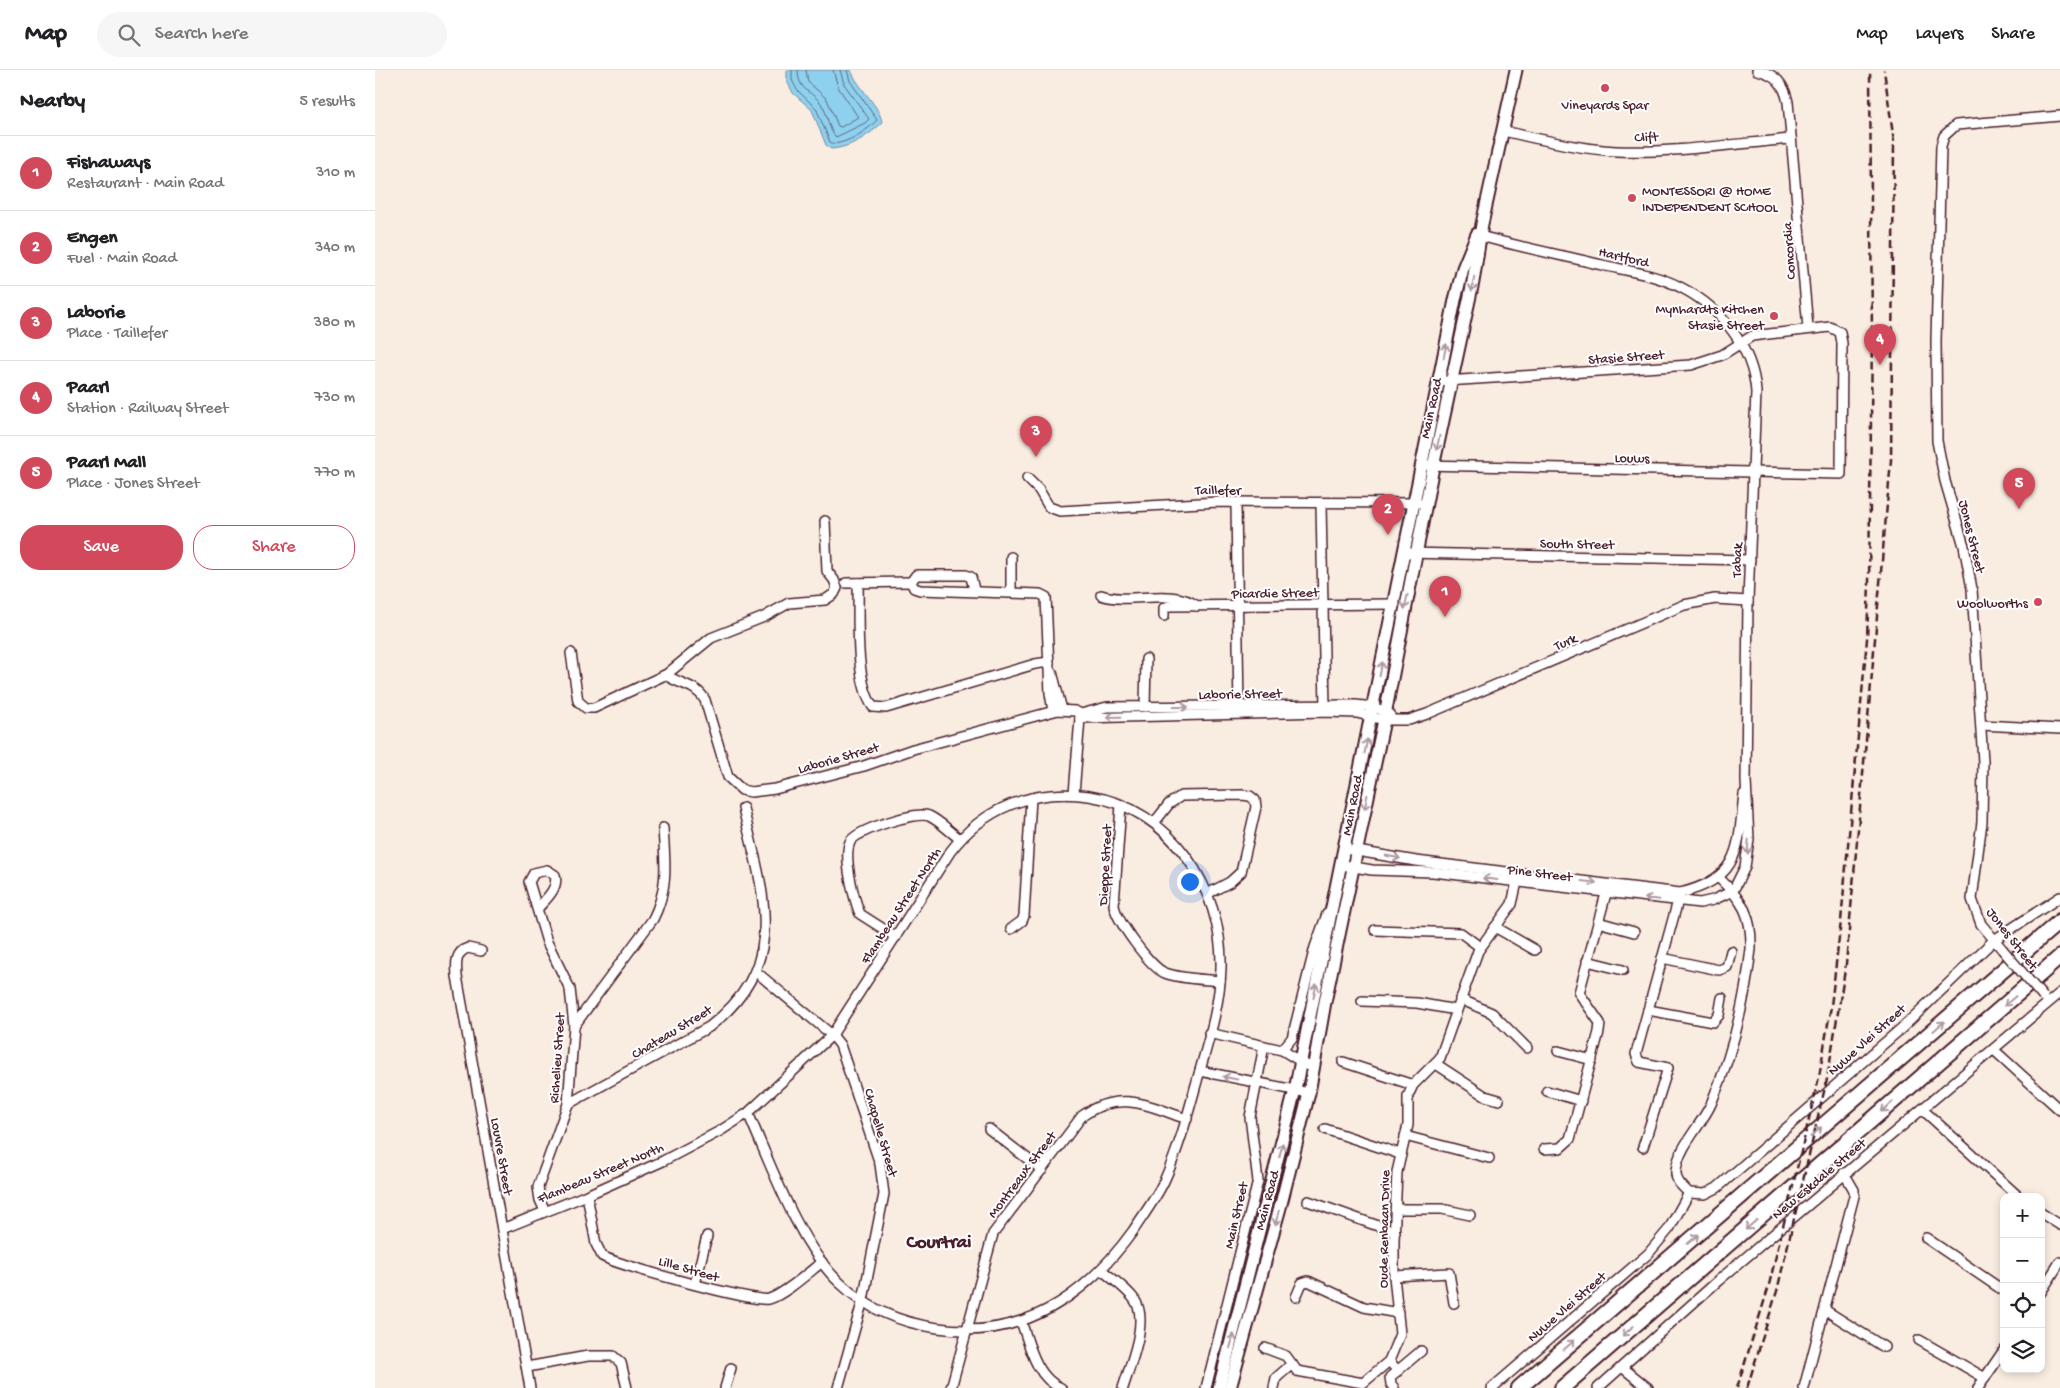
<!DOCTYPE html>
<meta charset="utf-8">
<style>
:root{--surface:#fff;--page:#f6f6f6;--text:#202124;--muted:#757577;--line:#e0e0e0;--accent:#d1495b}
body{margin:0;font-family:"Gochi Hand",sans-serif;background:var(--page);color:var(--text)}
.controls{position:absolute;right:15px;bottom:15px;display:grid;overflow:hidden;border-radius:10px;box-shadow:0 2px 8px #0003}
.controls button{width:45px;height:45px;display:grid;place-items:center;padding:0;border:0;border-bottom:1px solid var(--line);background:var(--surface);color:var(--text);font:25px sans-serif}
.you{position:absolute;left:814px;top:811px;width:18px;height:18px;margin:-12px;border:4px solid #fff;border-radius:50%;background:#1a73e8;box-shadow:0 0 0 8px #1a73e833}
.badge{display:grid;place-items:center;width:32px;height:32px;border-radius:50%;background:var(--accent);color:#fff;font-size:16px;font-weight:700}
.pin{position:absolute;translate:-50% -41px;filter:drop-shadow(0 1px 2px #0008)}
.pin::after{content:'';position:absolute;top:26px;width:18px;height:15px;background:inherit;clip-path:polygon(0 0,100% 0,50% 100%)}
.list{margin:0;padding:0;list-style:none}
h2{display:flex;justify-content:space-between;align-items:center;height:65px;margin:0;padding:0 20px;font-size:21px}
h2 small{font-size:16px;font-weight:400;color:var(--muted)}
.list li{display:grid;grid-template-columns:32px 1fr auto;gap:15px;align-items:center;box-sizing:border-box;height:75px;padding:0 20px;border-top:1px solid var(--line)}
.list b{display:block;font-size:19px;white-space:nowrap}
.list p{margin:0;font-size:16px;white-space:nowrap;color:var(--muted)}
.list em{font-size:16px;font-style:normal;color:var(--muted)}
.actions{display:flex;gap:10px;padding:15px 20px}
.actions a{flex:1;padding:11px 0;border:1px solid var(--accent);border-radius:20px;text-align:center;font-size:18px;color:var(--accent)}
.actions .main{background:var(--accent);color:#fff}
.icon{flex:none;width:28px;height:28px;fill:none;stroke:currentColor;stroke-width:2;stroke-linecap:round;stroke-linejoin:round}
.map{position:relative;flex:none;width:1685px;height:1318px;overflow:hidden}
header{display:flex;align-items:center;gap:30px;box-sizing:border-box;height:70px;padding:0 25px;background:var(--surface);border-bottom:1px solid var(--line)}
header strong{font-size:24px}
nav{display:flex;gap:28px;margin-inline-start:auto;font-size:18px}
.search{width:350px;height:45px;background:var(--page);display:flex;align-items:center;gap:12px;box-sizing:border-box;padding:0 18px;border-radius:28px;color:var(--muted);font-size:19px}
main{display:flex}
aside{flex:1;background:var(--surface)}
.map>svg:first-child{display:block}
.water{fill:#8dd1ef;stroke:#728aa1}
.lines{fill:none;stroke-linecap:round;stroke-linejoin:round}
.shore{stroke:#656679;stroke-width:1}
.minor-casing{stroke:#4a1f2b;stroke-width:12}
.major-casing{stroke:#4a1f2b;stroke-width:15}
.highway-casing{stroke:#4a1f2b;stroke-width:18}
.minor{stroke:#fff;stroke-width:9}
.major{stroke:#fff;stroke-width:11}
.highway{stroke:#fff;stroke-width:14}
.rail{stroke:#4a1f2b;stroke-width:2.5;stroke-dasharray:8 4;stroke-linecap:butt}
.minor-bridge-casing{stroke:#4a1f2b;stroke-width:12;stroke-linecap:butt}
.minor-bridge{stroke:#fff;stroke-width:9}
.oneway{stroke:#ae9aa0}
.poi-dot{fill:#d1495b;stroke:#fff;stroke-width:2}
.labels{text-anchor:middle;stroke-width:4;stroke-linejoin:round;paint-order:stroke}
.poi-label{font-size:14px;fill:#4a1f2b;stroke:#fff;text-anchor:end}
.street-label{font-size:14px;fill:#4a1f2b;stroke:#fff}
.district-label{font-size:19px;font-weight:bold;fill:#4a1f2b;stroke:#fff}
</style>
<header>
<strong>Map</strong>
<div class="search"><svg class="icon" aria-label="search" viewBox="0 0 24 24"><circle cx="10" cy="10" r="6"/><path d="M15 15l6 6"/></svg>Search here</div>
<nav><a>Map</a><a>Layers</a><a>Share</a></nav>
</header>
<main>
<aside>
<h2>Nearby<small>5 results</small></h2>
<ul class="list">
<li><span class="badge">1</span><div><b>Fishaways</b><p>Restaurant · Main Road</p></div><em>310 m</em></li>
<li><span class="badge">2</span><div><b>Engen</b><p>Fuel · Main Road</p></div><em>340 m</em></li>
<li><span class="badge">3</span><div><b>Laborie</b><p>Place · Taillefer</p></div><em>380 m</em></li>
<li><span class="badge">4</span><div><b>Paarl</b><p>Station · Railway Street</p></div><em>730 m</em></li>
<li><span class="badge">5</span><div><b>Paarl Mall</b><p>Place · Jones Street</p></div><em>770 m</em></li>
</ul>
<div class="actions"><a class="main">Save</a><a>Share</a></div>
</aside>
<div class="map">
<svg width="1685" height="1318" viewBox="0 0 1685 1318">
<rect width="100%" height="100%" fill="#f9ede1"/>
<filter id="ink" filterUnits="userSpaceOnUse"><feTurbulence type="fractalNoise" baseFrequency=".02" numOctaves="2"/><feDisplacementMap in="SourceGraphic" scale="10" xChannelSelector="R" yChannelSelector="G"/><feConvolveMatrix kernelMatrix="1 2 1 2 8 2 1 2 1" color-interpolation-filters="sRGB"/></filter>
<g filter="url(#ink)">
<path class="water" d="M412,0H476C482,17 506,37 507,53C493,66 475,78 456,79L451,75L437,40L418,23L412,11Z"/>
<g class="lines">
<g class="shore">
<path d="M417,0V10L422,20L441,38L455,72L458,74C473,73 492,61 502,50L475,11L472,0"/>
<path d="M423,0C423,23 438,20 447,35C453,44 453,60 461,67L490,53L494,49L469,14L465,0"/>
<polyline points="431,0 433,12 452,29 463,56 466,57 483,47 463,17 458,0"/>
</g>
<g class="minor-casing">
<g id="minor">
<path d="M1382,0C1400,4 1409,13 1413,32L1433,258"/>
<path d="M1128,61C1165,69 1203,79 1241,81C1299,83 1359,74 1416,69"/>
<polyline points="1047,395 1466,404 1467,273 1465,262 1455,257 1377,266 1347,285 1316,295 1071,311"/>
<polyline points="652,408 664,420 674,437 685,441 843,432 1043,433"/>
<polyline points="861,433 864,642"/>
<polyline points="946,434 950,638"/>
<polyline points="1030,483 1375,490"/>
<polyline points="636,487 636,522"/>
<polyline points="536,512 539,518 545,520 665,524 671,527 675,623 678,641"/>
<polyline points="536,512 541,505 591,505 596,507 599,520"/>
<polyline points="471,513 536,512"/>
<path d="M483,513C484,546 479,610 498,637L511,638L660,594L674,592"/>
<path d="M726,525C756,535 796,517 822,536"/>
<polyline points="789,546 789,538 794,536 1020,534"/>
<polyline points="196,583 203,631 211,638 219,638 292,604 336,568 389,547 414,533 450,530 459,524 462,518 459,510 452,501 450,451"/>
<polyline points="677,602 687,640"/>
<path d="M291,605C305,615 321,614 330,630L353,707L367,720L376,722L400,719L489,696L538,679L683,640L700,641L706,644L705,648"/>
<polyline points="770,637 771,589"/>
<polyline points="706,644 732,637 980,635 999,637 1015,644"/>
<polyline points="705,648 950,642 982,643 1009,650 1034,650 1052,644 1309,535 1340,529 1373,531"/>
<polyline points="1606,655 1685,659"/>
<polyline points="699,724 705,648"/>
<path d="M746,735L739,835C741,850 776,898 790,903C807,909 827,909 845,911"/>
<polyline points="779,753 794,734 806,726 867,725 875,726 880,730 881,737 866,802 855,812 834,823"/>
<path d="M970,779L1041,791L1305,823C1366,809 1363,777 1369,724"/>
<path d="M967,795L997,800L1058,802L1325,833L1338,830L1358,821L1370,797L1374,769L1371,711L1373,531L1381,322C1378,278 1346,238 1307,218C1283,205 1254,201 1227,195C1186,185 1143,177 1102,165"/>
<path d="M163,838C171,829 184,818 180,805L172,800L159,803L154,812L172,872L195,919L199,956L193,1034L163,1117L165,1130L170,1141"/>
<polyline points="1223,852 1259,862"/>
<polyline points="1120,857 1160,880"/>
<polyline points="636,859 647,851 649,846 656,728"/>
<polyline points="1000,860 1086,863 1105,877"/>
<path d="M521,867L485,844C479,829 468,787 475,772C481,760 541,741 554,746C565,751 575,762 585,769"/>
<polyline points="1627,879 1606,854 1597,829 1607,752 1608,692 1597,519 1589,476 1570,411 1562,371 1561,271 1566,76 1569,66 1581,55 1685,46"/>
<path d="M106,881L93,878C80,882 81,894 82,906L155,1318"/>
<polyline points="1287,888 1344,900 1352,897 1356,881"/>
<polyline points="1212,891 1248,900"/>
<polyline points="380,901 457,965 465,975 505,1094 509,1124 488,1230 463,1318"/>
<polyline points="1085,929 1117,943 1152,978"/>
<polyline points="987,931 1042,933 1081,940"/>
<polyline points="1273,940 1338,952 1344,945 1347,928"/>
<path d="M199,956L278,849C294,817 290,793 288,758"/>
<polyline points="834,963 907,980 938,999"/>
<polyline points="907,980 917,968 940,877 952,844"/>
<polyline points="1619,980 1685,1040"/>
<polyline points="1183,981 1217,990"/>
<polyline points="968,992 1038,1015"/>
<polyline points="1061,994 1110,1026 1124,1030"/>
<polyline points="825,1001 934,1023"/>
<polyline points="1172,1021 1206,1031"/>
<path d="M193,1034L334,957C416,894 388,823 368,738"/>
<polyline points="1548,1040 1644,1127"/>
<polyline points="614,1059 667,1100"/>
<polyline points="950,1059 1025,1084"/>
<polyline points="1030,1066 1114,1088"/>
<polyline points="1268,1077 1293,998 1264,992 1261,984 1304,827"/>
<polyline points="1169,1079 1185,1078 1195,1069 1224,962 1225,953 1204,923 1232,820"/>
<path d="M1314,1123C1307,1116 1300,1111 1301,1101C1303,1077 1326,1056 1336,1034C1357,985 1370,932 1376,879C1377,845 1368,831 1344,808"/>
<path d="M212,1125L221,1174L227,1186C242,1195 381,1233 394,1229C410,1224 433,1203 447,1192"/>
<polyline points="933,1131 1020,1162"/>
<polyline points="1021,1139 1067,1139 1095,1145"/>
<polyline points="1666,1143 1685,1155"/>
<path d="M127,1159L212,1125L288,1091L345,1061L373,1043L457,965L575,782C608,738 658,718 714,726C796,738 848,819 846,898C845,936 832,975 822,1011C813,1044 804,1078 790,1109C782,1127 769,1144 758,1161C711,1226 647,1270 563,1258C526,1253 492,1239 465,1213C424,1175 396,1095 373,1043"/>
<polyline points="1551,1168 1629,1221"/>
<path d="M727,1200C737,1209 750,1217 759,1229C775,1249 755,1295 748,1318"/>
<polyline points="1019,1206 1074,1203 1079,1233"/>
<polyline points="320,1214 332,1166"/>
<polyline points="1666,1222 1685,1192"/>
<polyline points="921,1227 927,1213 933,1211 989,1237 1023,1243"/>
<polyline points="1450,1240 1509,1277"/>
<path d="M646,1251C654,1274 661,1308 686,1318"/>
<polyline points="1544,1270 1610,1308"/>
<polyline points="890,1278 911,1286 922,1301 988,1313 1014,1291"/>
<polyline points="152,1297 213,1286 238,1286 246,1293 252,1318"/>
<polyline points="1247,1297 1273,1318"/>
<polyline points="1023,1301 1014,1291 1025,1264 1019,1206 1019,1171 1022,1102 1033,1055 1033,1026 1038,1015 1065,988 1103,881 1137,834 1142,812 1141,803"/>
<polyline points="350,1318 356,1298"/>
<path d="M576,1318L618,1164L707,1046C744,1019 774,1036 812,1049"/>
<polyline points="831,1318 883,1111 875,1047 889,976"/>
<polyline points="899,1318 901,1308 917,1294"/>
<polyline points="1019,1318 1016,1314 1015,1307 1046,1281"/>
<polyline points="1117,1318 1273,1184 1294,1159 1314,1123 1330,1124 1342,1118 1528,957 1619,870 1685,827"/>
<polyline points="1223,1318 1344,1210 1685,923"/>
<polyline points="1429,1318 1479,1126 1479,1120 1469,1103"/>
<polyline points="1603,1318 1629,1280"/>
</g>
</g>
<g class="major-casing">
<g id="major">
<polyline points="844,1318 920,1020 1080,230 1088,198 1102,164"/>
<polyline points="855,1318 906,1134 934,1023 950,932 1009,650 1058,397 1098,212 1107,154 1141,0"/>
</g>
</g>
<g class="highway-casing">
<g id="highway">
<polyline points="1144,1318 1685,851"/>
<polyline points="1187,1318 1685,887"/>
</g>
</g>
<use href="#minor" class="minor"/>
<use href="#major" class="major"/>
<use href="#highway" class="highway"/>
<g class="rail">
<polyline points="1362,1318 1393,1219 1444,1007 1456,936 1466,851 1492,569 1494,513 1497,267 1495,0"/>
<polyline points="1372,1318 1402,1221 1452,1009 1471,894 1516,390 1519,72 1509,0"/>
</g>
<g class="minor-bridge-casing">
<polyline id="minor-bridge" points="1627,879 1668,927"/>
</g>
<use href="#minor-bridge" class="minor-bridge"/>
</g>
<defs><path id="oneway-shaft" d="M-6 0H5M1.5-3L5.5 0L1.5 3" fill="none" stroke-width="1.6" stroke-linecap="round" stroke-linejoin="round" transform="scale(1.25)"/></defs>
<g class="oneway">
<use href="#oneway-shaft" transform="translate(1098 214) rotate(100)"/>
<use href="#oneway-shaft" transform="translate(1070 281) rotate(-79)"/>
<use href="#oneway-shaft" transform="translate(1063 373) rotate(102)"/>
<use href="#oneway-shaft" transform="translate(1031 532) rotate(102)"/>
<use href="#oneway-shaft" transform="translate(1006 599) rotate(-79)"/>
<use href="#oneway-shaft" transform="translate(806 637)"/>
<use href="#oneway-shaft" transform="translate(739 647) rotate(179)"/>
<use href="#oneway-shaft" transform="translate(991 676) rotate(-79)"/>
<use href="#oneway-shaft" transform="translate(991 732) rotate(101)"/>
<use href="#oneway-shaft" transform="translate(1373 777) rotate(95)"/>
<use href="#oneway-shaft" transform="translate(1018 787) rotate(12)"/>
<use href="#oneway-shaft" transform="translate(1115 809) rotate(-173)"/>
<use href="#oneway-shaft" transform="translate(1214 812) rotate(7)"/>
<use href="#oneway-shaft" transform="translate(1277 829) rotate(-174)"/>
<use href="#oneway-shaft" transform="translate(940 921) rotate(-78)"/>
<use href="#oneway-shaft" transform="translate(1635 931) rotate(139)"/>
<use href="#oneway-shaft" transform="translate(1564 956) rotate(-41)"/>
<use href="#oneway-shaft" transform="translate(855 1008) rotate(-168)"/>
<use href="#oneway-shaft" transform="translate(1512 1037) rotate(139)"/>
<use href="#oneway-shaft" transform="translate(1441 1062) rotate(-41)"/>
<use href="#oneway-shaft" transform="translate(906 1080) rotate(-76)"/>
<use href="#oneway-shaft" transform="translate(902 1148) rotate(105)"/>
<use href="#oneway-shaft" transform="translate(1376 1155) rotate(139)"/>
<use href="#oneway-shaft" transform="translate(1318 1169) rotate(-41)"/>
<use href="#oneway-shaft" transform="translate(1253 1261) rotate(139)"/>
<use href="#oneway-shaft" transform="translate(857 1271) rotate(-75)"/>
<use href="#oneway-shaft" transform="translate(1194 1275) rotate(-41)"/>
</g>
</g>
<g class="poi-dot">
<circle cx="1230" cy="18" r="5"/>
<circle cx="1257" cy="128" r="5"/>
<circle cx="1399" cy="246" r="5"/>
<circle cx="1663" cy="532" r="5"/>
</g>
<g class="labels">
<g class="poi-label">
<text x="1230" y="39" text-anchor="middle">Vineyards Spar</text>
<text x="1267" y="125" text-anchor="start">MONTESSORI @ HOME<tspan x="1267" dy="16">INDEPENDENT SCHOOL</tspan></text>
<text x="1389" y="243">Mynhardts Kitchen<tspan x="1389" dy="16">Stasie Street</tspan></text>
<text x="1653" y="537">Woolworths</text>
</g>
<g class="street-label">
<text transform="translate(1271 66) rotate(-3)" y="5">Clift</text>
<text transform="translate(1413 181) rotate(-94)" y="5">Concordia</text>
<text transform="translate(1249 186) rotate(13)" y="5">Hartford</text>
<text transform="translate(1251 286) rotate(-4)" y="5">Stasie Street</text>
<text transform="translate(1055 338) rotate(-78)" y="5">Main Road</text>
<text transform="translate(1257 387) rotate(1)" y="5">Louws</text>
<text x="843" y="424">Taillefer</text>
<text transform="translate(1598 466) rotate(76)" y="5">Jones Street</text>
<text transform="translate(1202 473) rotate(1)" y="5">South Street</text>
<text transform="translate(1361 490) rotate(-88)" y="5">Tabak</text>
<text transform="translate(900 522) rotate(-1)" y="5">Picardie Street</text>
<text transform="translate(1190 571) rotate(-23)" y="5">Turk</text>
<text transform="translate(865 623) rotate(-1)" y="5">Laborie Street</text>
<text transform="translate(463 687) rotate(-16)" y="5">Laborie Street</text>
<text transform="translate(976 735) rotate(-79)" y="5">Main Road</text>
<text transform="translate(729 795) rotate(-87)" y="5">Dieppe Street</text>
<text transform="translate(1165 802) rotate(7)" y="5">Pine Street</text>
<text transform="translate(525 835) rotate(-57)" y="5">Flambeau Street North</text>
<text transform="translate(1638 868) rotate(52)" y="5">Jones Street</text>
<text transform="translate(296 961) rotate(-31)" y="5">Chateau Street</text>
<text transform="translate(1491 969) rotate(-42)" y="5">Nuwe Vlei Street</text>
<text transform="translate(181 988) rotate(-86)" y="5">Richelieu Street</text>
<text transform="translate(507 1062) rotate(74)" y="5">Chapelle Street</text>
<text transform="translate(128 1086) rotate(80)" y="5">Louvre Street</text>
<text transform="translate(225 1102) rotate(-23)" y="5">Flambeau Street North</text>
<text transform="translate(646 1104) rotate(-53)" y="5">Montreaux Street</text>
<text transform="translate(1443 1108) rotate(-40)" y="5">New Eskdale Street</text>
<text transform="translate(891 1130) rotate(-75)" y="5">Main Road</text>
<text transform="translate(860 1145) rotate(-77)" y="5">Main Street</text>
<text transform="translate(1008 1159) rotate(-89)" y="5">Oude Renbaan Drive</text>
<text transform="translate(314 1198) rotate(16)" y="5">Lille Street</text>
<text transform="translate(1191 1236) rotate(-41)" y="5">Nuwe Vlei Street</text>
</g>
<g class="district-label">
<text x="564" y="1177">Courtrai</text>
</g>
</g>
</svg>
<div class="controls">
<button>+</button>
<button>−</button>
<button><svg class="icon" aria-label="locate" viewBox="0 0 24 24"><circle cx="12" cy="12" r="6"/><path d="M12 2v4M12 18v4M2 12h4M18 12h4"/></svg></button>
<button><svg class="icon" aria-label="layers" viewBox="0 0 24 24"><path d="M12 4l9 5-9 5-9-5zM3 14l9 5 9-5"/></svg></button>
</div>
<div class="you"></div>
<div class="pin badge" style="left:1070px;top:547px">1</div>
<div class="pin badge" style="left:1013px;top:465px">2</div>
<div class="pin badge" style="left:661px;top:387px">3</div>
<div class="pin badge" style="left:1505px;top:295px">4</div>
<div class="pin badge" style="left:1644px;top:439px">5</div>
</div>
</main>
